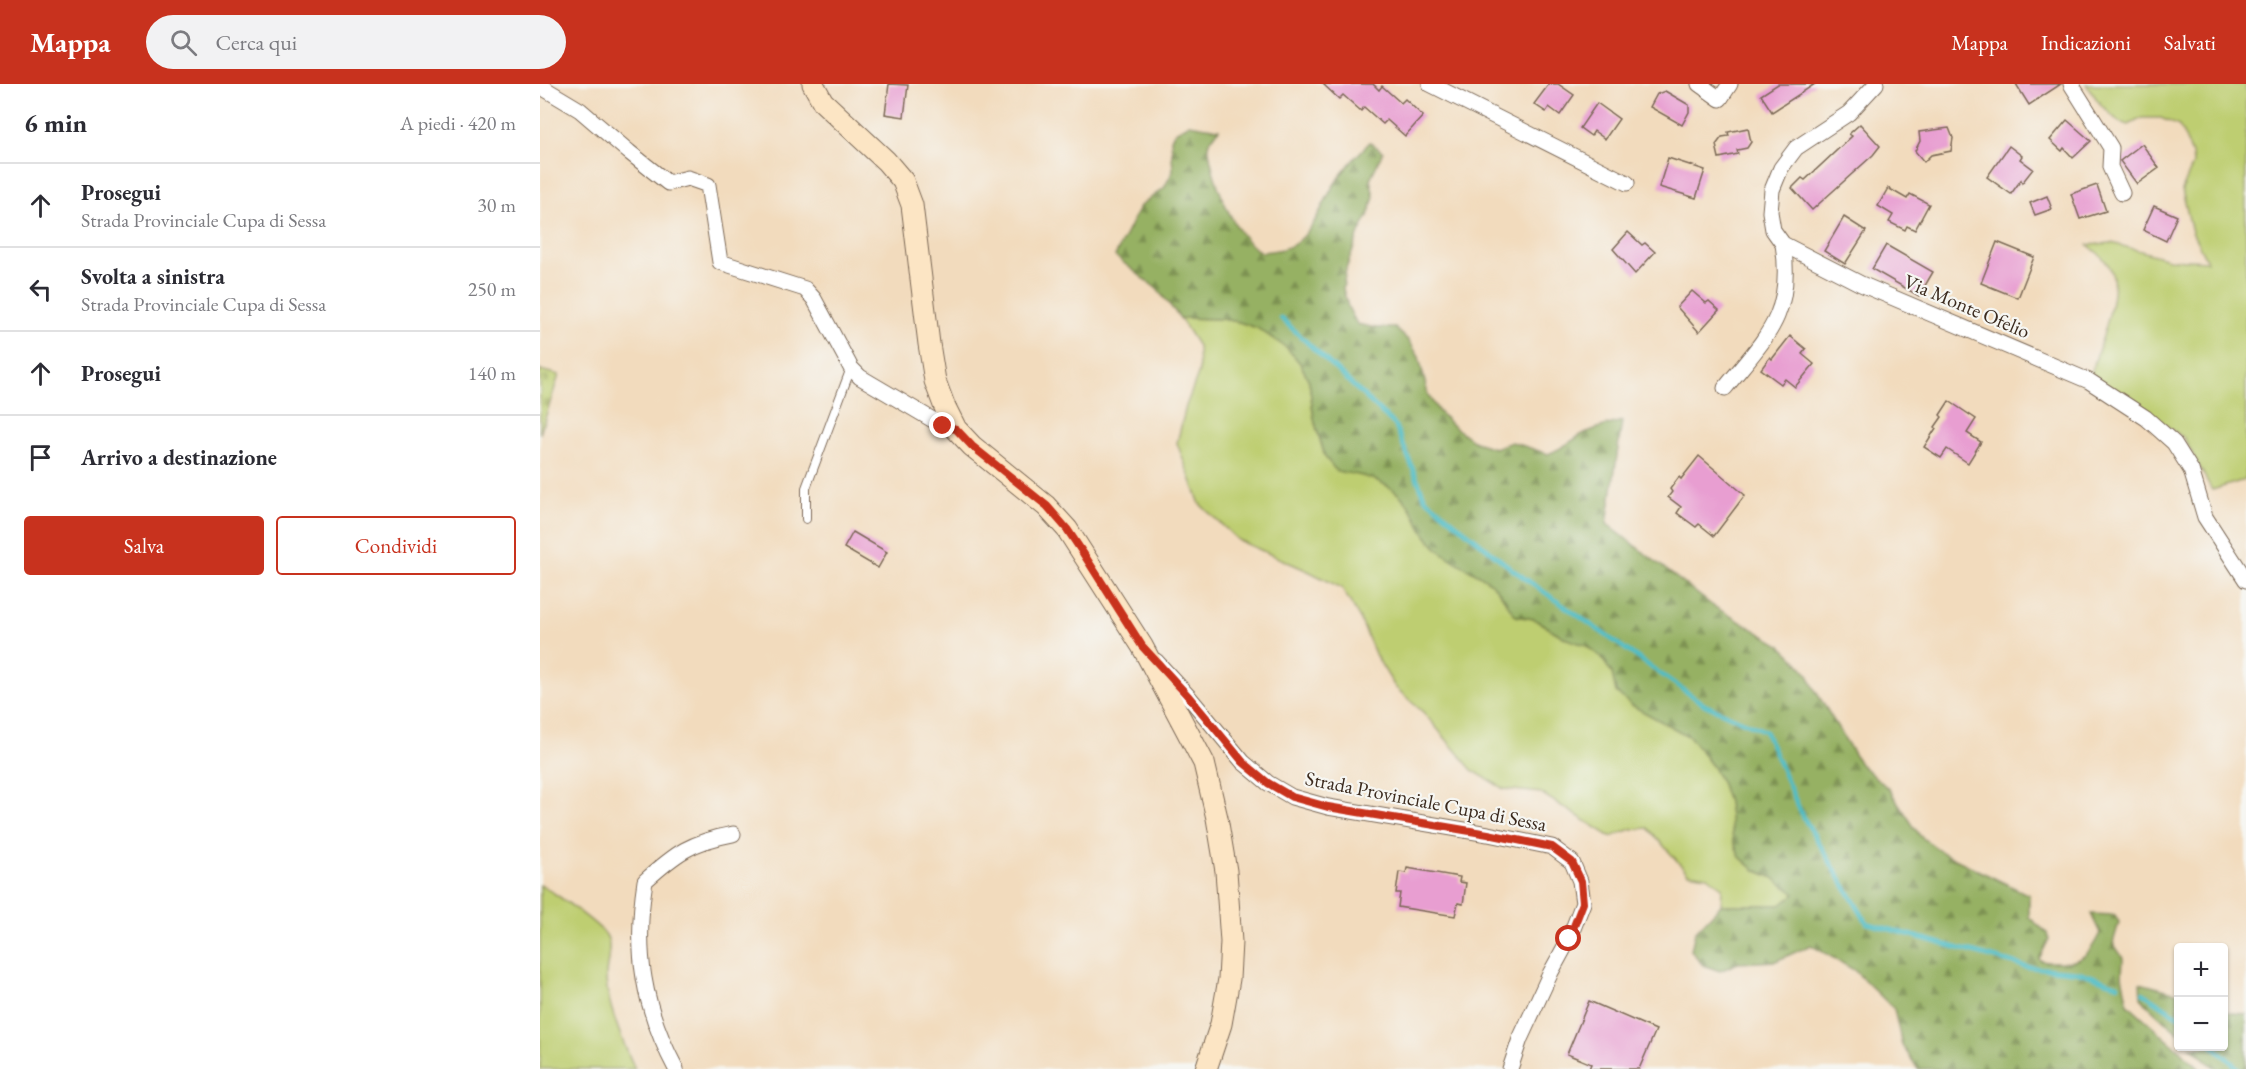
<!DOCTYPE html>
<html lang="it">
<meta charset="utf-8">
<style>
:root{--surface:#fff;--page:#f2f2f3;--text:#2b2b33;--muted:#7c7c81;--line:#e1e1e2;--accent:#c8321e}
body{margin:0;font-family:"EB Garamond",serif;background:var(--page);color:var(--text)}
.controls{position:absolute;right:18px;bottom:18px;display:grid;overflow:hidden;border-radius:6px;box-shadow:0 2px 4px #0004}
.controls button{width:54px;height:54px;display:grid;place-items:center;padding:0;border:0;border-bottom:2px solid var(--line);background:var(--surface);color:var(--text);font:30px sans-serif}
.stop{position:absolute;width:18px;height:18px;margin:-14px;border:4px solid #c8321e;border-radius:50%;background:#fff}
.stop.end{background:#c8321e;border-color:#fff;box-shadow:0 2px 6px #0008}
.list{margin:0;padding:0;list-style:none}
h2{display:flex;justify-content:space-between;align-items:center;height:78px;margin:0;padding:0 24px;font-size:26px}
h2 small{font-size:20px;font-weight:400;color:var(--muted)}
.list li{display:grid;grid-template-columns:39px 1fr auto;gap:18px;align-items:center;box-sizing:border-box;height:84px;padding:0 24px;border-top:2px solid var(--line)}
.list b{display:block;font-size:22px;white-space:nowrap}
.list p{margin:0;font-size:20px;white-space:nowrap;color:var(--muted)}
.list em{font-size:20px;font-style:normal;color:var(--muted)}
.actions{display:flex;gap:12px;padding:18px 24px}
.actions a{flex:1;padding:14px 0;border:2px solid var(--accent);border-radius:6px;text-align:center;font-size:21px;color:var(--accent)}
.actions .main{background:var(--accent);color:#fff}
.icon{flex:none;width:33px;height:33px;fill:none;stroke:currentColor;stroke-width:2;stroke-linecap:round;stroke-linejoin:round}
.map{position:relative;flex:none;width:1706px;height:985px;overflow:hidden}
header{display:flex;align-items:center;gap:36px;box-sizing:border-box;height:84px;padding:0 30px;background:var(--accent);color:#fff}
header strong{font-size:28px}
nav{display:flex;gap:33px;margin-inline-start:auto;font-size:21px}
.search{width:420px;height:54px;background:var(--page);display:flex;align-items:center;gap:15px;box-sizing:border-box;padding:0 21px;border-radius:33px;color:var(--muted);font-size:22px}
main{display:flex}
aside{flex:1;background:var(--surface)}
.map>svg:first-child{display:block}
.green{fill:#bece71;stroke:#7c7c48;stroke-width:1.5}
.forest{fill:url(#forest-firs);stroke:#686e40;stroke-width:1.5}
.cemetery{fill:url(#cemetery-stones);stroke:#7c7c48;stroke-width:1.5}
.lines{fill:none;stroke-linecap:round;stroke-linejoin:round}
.stream{stroke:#4fbdc6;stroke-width:4.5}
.building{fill:#e89ed1}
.lane-casing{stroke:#7b6856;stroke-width:10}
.street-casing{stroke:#7b6856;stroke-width:17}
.secondary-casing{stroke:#7b6856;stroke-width:23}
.lane{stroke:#fff;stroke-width:8}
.street{stroke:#fff;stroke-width:15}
.secondary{stroke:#fce5c4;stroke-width:21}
.route{stroke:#c8321e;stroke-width:8}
.labels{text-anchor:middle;stroke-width:4.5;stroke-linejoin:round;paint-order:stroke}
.street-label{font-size:20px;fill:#3b2a1e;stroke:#f6f6f2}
</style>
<header>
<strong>Mappa</strong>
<div class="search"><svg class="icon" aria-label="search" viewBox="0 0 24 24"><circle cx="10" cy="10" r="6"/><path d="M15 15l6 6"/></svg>Cerca qui</div>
<nav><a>Mappa</a><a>Indicazioni</a><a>Salvati</a></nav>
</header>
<main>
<aside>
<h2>6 min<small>A piedi · 420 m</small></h2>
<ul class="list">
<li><svg class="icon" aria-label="ahead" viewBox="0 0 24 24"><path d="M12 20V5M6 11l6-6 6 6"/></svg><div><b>Prosegui</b><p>Strada Provinciale Cupa di Sessa</p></div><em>30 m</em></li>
<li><svg class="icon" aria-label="left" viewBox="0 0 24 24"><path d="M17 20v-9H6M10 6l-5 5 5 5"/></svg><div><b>Svolta a sinistra</b><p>Strada Provinciale Cupa di Sessa</p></div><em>250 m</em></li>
<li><svg class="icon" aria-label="ahead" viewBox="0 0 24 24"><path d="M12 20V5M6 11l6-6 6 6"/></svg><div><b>Prosegui</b></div><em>140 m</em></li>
<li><svg class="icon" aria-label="arrive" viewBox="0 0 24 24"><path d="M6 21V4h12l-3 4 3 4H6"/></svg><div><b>Arrivo a destinazione</b></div></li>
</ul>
<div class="actions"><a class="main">Salva</a><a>Condividi</a></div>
</aside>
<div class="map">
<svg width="1706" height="985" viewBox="0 0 1706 985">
<defs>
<pattern id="forest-firs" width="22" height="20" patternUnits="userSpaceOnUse" patternTransform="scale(1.5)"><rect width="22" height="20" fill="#96b163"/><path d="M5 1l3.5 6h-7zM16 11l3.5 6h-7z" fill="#7c9051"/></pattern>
<pattern id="cemetery-stones" width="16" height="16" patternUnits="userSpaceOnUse" patternTransform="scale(1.5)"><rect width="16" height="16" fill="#bece71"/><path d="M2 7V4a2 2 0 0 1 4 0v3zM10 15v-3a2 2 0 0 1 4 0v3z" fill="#a4b161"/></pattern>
</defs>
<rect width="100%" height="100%" fill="#f6f6f2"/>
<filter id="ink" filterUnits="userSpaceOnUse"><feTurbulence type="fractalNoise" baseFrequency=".0167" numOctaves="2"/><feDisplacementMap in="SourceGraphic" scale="12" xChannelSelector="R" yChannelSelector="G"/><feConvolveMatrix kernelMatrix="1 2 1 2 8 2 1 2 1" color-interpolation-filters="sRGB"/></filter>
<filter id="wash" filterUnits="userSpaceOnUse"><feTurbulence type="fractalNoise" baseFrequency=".008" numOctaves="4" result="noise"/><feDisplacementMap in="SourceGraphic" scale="24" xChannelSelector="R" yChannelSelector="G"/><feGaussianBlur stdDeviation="1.35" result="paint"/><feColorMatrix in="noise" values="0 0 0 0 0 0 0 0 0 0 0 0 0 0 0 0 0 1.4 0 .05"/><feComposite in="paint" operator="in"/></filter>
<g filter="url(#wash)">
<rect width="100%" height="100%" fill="#f2dbbd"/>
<g class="green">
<path d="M1546,0H1706V394L1701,397L1672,406L1644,354L1551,290C1558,265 1577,218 1573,193C1571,179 1558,169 1548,161L1572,159L1629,175L1667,177L1652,148L1642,106L1653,80L1652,70L1642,47L1639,42L1621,34H1602L1589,41L1579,38L1561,21Z"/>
<path d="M640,234L681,235L699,238L717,244L747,264L760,279L769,297L774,335L785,373L797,387C823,390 850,397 867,419C878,434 882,451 897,464C913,478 934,486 951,499C961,507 968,522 976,532L994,535L1027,555L1045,561L1061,573L1072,589L1077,608L1091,621L1150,653L1173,683L1182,700L1188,718L1193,756L1200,773L1215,786L1232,793L1256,810L1240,821H1181L1182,803L1167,792L1148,789L1108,744L1088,746L1071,753L1001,709L964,705L932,686L884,629L855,603L836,572L821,537L802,504L768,487L698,456L660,420L637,359L646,322L659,288L658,262Z"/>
<path d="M0,801C13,807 58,840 66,851C73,862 66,880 66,892C66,919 84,961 95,985H0Z"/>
</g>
<g class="forest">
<path d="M649,40L679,45L668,60C672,93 691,149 720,168C732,167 746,166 756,159C774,146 783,119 794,101C804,85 817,71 830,58L843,68L830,95L834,113L828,132L819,149L806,185L803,205L808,223L817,240L836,244H855L869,257L879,273L888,311L899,328L912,341L935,358L954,364L972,358L1008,370C1023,364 1028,359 1041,351C1054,344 1068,341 1082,337L1067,440L1173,522L1239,560L1254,574L1267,589L1275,606L1320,680L1349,705L1380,752L1405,770L1489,811V833L1507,849L1509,855L1499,875C1504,879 1510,878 1517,878C1541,880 1550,870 1560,849L1551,830L1575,831L1579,838L1573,859L1583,874L1582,892L1588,920L1660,985H1378L1362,961L1354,925L1314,886L1271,861L1236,877L1198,879L1180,887L1163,881L1151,866L1155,848L1181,821H1240L1255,810L1232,793L1215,786L1200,773L1193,756L1188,718L1182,700L1173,683L1150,653L1091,621L1076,608L1072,589L1061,573L1045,561L1027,555L994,535L976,532C968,523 961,507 951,499C934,486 913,479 897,464C882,451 878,434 867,419C850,397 823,390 797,388L785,373L774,335L769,297L760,279L747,264L717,244L699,238L681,235L640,234L617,205L575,172L600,122L624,104L633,87L631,54L635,48Z"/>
<polygon points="1600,899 1638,909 1638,949 1604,918 1601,913"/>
<polygon points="1684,928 1706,930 1706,985 1676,985 1651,963 1684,962"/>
</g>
<polygon class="cemetery" points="0,286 19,291 0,350"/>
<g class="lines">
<g class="stream">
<polyline points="741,234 855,341 885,414 973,486 1165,621 1225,647 1262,731 1327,839 1487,883 1539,888 1578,901"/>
<polyline points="1603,909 1638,932"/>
<polyline points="1673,962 1699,985"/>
</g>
</g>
<g id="blocks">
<g class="building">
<polygon points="349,0 368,1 364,33 345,30"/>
<polygon points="783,0 833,0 839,6 842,2 861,19 865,15 883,32 865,52 847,36 843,40 824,23 821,27 803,11 799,15"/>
<polygon points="1009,0 1018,0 1034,11 1020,31 1009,23 1006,28 994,20"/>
<polygon points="1238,0 1275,0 1232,28 1221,11"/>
<polygon points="1476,0 1521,0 1489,21"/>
<polygon points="1125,7 1149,21 1149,28 1142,41 1110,23 1117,10"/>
<polygon points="1057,19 1079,35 1065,55 1054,47 1051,52 1040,44"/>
<polygon points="1527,36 1551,57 1533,74 1524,64 1522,67 1510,56"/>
<polygon points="1320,40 1340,62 1333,71 1272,126 1252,104 1262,94 1265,96 1312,52 1309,50"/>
<polygon points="1208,44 1211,58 1207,64 1197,66 1198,70 1179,74 1176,61 1182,53 1189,52 1188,48"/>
<polygon points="1409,44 1413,54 1411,67 1391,71 1384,78 1375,67 1380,57 1379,48"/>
<polygon points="1602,60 1619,84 1597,100 1580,77"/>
<polygon points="1469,62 1482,72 1480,75 1493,85 1482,99 1481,96 1471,110 1447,93"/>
<polygon points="1128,74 1165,86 1156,114 1119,103"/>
<polygon points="1557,101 1566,127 1540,135 1531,110"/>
<polygon points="1348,104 1367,115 1370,110 1389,120 1375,146 1367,142 1365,146 1349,138 1353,131 1338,122"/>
<polygon points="1507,112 1512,125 1495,131 1490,119"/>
<polygon points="1614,122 1637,132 1626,157 1603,146"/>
<polygon points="1304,133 1326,147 1305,180 1284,167"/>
<polygon points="1088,148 1102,161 1105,159 1115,168 1095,190 1073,165"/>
<polygon points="1457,158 1494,173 1478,214 1441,199"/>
<polygon points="1346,161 1393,188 1379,212 1332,185"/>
<polygon points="1152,207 1166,219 1169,217 1179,226 1159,248 1137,223"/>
<polygon points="1250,252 1266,265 1262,270 1274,280 1255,303 1245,295 1241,300 1221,285 1230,273 1232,275"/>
<polygon points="1409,317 1436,335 1427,349 1441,358 1428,379 1407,365 1401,374 1384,363 1396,344 1395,343 1402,333 1400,331"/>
<polygon points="1159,372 1205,411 1174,452 1159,440 1156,443 1137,429 1141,423 1128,413 1132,408 1130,405 1139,393 1141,395"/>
<polygon points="313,448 347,468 338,484 304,464"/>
<polygon points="867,784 920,793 919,798 926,799 923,820 918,819 915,832 858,823 860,809 856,809 859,788 866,789"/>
<polygon points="1049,917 1116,946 1099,985 1049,985 1051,980 1027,970"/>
</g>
</g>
</g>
<g filter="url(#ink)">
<use href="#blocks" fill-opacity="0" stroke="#7b6856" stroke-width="1.5"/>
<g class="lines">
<g class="lane-casing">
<polyline id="lane" points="266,435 266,404 311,284"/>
</g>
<g class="street-casing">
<g id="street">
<polyline points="890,0 1087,99"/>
<polyline points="1159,0 1180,15 1190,0"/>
<polyline points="1336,0 1309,29 1256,64 1241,84 1232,106 1230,128 1233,146 1243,160 1321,200 1549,297 1606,334 1634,359 1651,386 1665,433 1706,496"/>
<polyline points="1531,0 1571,64 1570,83 1582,109"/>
<polyline points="0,2 40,26 89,68 128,99 148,94 168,101 180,178 265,205 274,215 311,284 320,293 403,342 416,345"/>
<path d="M1185,304C1226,253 1254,231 1243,160"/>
<polyline points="616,577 649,613 703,678 728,699 752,713 788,723 948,750 1012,763 1032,778 1040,797 1043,819 1029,855 1011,888 980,955 970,985"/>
<path d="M136,985C103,923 94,867 105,797C136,769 151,758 193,750"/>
</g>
</g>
<g class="secondary-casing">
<polyline id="secondary" points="273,0 283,18 346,77 363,97 372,121 389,260 395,297 404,321 416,345 432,362 506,422 527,445 602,562 664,679 677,734 686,787 691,858 689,895 681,940 666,985"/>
</g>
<use href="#lane" class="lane"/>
<use href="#street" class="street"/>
<use href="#secondary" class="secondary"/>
</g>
</g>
<g class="lines" filter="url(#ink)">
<polyline class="route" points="403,342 416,345 432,362 507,422 527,445 543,469 602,562 649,613 703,678 728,699 752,713 788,723 948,750 1012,763 1032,778 1041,797 1043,819 1029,855"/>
</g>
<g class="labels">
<g class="street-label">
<text transform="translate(1427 222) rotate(23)" y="7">Via Monte Ofelio</text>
<text transform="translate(886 717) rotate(11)" y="7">Strada Provinciale Cupa di Sessa</text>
</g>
</g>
</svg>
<div class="controls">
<button>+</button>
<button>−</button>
</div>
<div class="stop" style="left:1029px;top:855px"></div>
<div class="stop end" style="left:403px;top:342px"></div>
</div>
</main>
